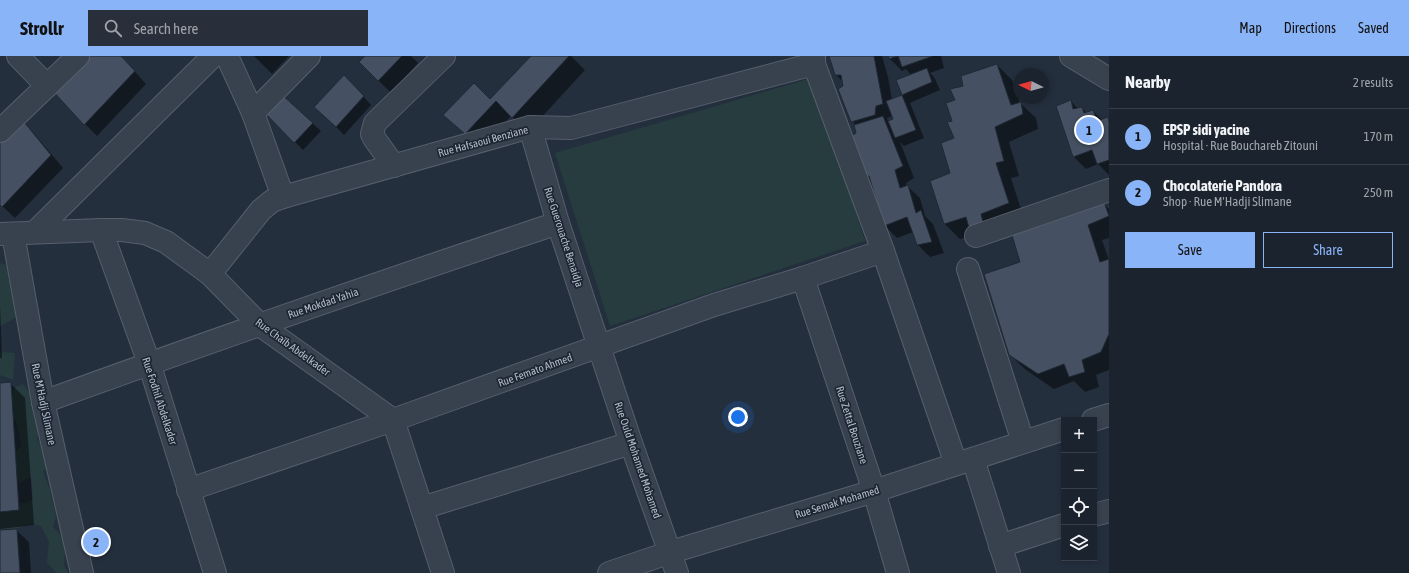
<!DOCTYPE html>
<meta charset="utf-8">
<style>
:root{--surface:#1b232e;--page:#282f3a;--text:#f1f3f6;--muted:#a0a4aa;--line:#39404a;--accent:#8ab4f8}
body{margin:0;font-family:"Asap Condensed",sans-serif;background:var(--page);color:var(--text)}
.controls{position:absolute;right:12px;bottom:12px;display:grid;overflow:hidden;border-radius:0px;box-shadow:0 2px 6px #0003}
.controls button{width:36px;height:36px;display:grid;place-items:center;padding:0;border:0;border-bottom:1px solid var(--line);background:var(--surface);color:var(--text);font:20px sans-serif}
.compass{position:absolute;left:1013px;top:12px;width:36px;height:36px;border-radius:50%;background:var(--surface);box-shadow:0 2px 6px #0003;rotate:275deg}
.you{position:absolute;left:738px;top:361px;width:14px;height:14px;margin:-10px;border:3px solid #fff;border-radius:50%;background:#1a73e8;box-shadow:0 0 0 6px #1a73e833}
.badge{display:grid;place-items:center;width:26px;height:26px;border-radius:50%;background:var(--accent);color:#111;font-size:13px;font-weight:700}
.pin{position:absolute;translate:-50% -50%;border:2px solid #fff;box-shadow:0 1px 4px #0006}
.list{margin:0;padding:0;list-style:none}
h2{display:flex;justify-content:space-between;align-items:center;height:52px;margin:0;padding:0 16px;font-size:17px}
h2 small{font-size:13px;font-weight:400;color:var(--muted)}
.list li{display:grid;grid-template-columns:26px 1fr auto;gap:12px;align-items:center;box-sizing:border-box;height:56px;padding:0 16px;border-top:1px solid var(--line)}
.list b{display:block;font-size:15px;white-space:nowrap}
.list p{margin:0;font-size:13px;white-space:nowrap;color:var(--muted)}
.list em{font-size:13px;font-style:normal;color:var(--muted)}
.actions{display:flex;gap:8px;padding:12px 16px}
.actions a{flex:1;padding:9px 0;border:1px solid var(--accent);border-radius:0px;text-align:center;font-size:14px;color:var(--accent)}
.actions .main{background:var(--accent);color:#111}
.icon{flex:none;width:22px;height:22px;fill:none;stroke:currentColor;stroke-width:2;stroke-linecap:round;stroke-linejoin:round}
.map{position:relative;flex:none;width:1109px;height:517px;overflow:hidden}
header{display:flex;align-items:center;gap:24px;box-sizing:border-box;height:56px;padding:0 20px;background:var(--accent);color:#111}
header strong{font-size:19px}
nav{display:flex;gap:22px;margin-inline-start:auto;font-size:14px}
.search{width:280px;height:36px;background:var(--page);display:flex;align-items:center;gap:10px;box-sizing:border-box;padding:0 14px;border-radius:0px;color:var(--muted);font-size:15px}
main{display:flex}
aside{flex:1;background:var(--surface)}
.map>svg:first-child{display:block}
.green{fill:#263c3f}
.shadow{fill:#0007;fill-rule:evenodd}
.building{fill:#455162;stroke:#1f2835}
.lines{fill:none;stroke-linecap:round;stroke-linejoin:round}
.minor-casing{stroke:#565f6c;stroke-width:24}
.minor{stroke:#38414e;stroke-width:22}
.labels{text-anchor:middle;stroke-width:3.5;stroke-linejoin:round;paint-order:stroke}
.street-label{font-size:11px;fill:#b4bcc9;stroke:#1d2633}
</style>
<header>
<strong>Strollr</strong>
<div class="search"><svg class="icon" aria-label="search" viewBox="0 0 24 24"><circle cx="10" cy="10" r="6"/><path d="M15 15l6 6"/></svg>Search here</div>
<nav><a>Map</a><a>Directions</a><a>Saved</a></nav>
</header>
<main>
<div class="map">
<svg width="1109" height="517" viewBox="0 0 1109 517">
<rect width="100%" height="100%" fill="#242f3e"/>
<g class="green">
<polygon points="812,22 865,185 610,270 555,97"/>
<polygon points="0,207 11,210 8,223 20,239 23,258 0,270"/>
<polygon points="0,296 15,297 13,324 0,319"/>
<polygon points="23,328 35,344 34,362 41,372 37,383 50,402 50,413 43,415 50,434 56,460 53,471 66,485 64,509 68,517 56,517 47,506 49,486 41,470 28,468 6,477 0,474 0,446 26,447 33,443 31,421 20,427 8,405 21,389 16,364 4,361 6,340 16,331"/>
</g>
<g class="shadow">
<polygon points="121,0 146,28 97,80 85,68"/>
<polygon points="254,0 289,0 272,18"/>
<polygon points="366,0 411,0 418,7 391,37 360,6"/>
<polygon points="532,0 571,0 585,14 528,76 511,60 481,92 444,59 490,44"/>
<path d="M830,0H882L888,21L892,44L904,39L898,24L911,19L906,13L902,15L890,3L889,0H941L944,12L930,17L934,21L940,34L910,47L924,82L904,90L900,86L914,122L906,127L907,130L920,142L925,160L933,168L944,197L930,201L918,189L913,176L897,182L885,170L872,127L865,120L856,69L852,65L843,26L836,19ZM893,60L895,64L888,66L887,62Z"/>
<polygon points="997,9 1012,24 1020,47 1036,62 1038,73 1009,86 1019,120 1011,122 1024,163 960,183 945,168 931,125 951,118 955,82 953,65 956,45 965,30"/>
<polygon points="352,28 371,49 344,79 316,50"/>
<polygon points="280,38 321,75 303,94 263,54"/>
<polygon points="1071,45 1078,53 1082,52 1087,57 1093,55 1102,64 1107,62 1109,64 1109,119 1098,108 1086,113 1074,101"/>
<polygon points="20,63 32,75 63,112 15,162 0,148"/>
<polygon points="1104,148 1109,153 1109,182 1102,184 1109,204 1109,314 1096,319 1099,331 1085,336 1074,325 1054,333 1026,314 1010,299 1022,207"/>
<polygon points="0,249 2,302 0,302"/>
<polygon points="10,327 25,342 34,469 0,473 0,328"/>
<polygon points="16,474 29,486 31,517 0,517 0,475"/>
</g>
<g class="building">
<polygon points="84,0 121,0 135,15 84,69 50,32"/>
<polygon points="365,0 402,0 378,25 359,6"/>
<polygon points="531,0 569,0 512,62 496,45 465,78 443,59 474,27 490,43"/>
<polygon points="829,0 874,0 883,48 876,50 875,59 851,66 838,33 843,30 841,19 835,19"/>
<polygon points="888,0 933,0 902,11 898,0 889,3"/>
<polygon points="997,8 1011,49 1021,46 1023,58 995,71 1004,105 996,107 1009,147 981,158 983,166 969,172 966,161 944,168 930,125 950,117 941,87 954,82 947,66 952,65 946,47 955,44 950,33 963,30 961,20"/>
<polygon points="927,12 932,26 902,39 896,24"/>
<polygon points="344,19 364,40 336,71 314,51"/>
<polygon points="280,37 313,67 294,87 262,54"/>
<polygon points="902,39 916,74 895,82 888,65 893,63 886,45"/>
<polygon points="1071,44 1073,53 1082,51 1084,57 1093,54 1097,65 1108,61 1109,66 1109,104 1097,108 1092,94 1073,101 1056,50"/>
<polygon points="883,60 903,110 895,114 900,132 908,129 916,157 921,154 932,186 917,189 907,161 884,170 869,120 864,120 851,80 856,77 854,69"/>
<polygon points="20,61 51,99 2,151 0,149 0,81"/>
<polygon points="1104,146 1109,160 1088,169 1100,206 1109,203 1109,278 1101,296 1082,304 1085,316 1069,321 1064,308 1038,318 1009,299 984,218 1020,206 1011,176"/>
<polygon points="11,326 19,454 0,456 0,327"/>
<polygon points="17,473 20,517 0,517 0,474"/>
</g>
<g class="lines">
<g class="minor-casing">
<g id="minor">
<polyline points="18,0 47,30"/>
<polyline points="227,0 253,57 283,141"/>
<polyline points="814,0 814,8 883,195 956,408"/>
<polyline points="1071,0 1109,23"/>
<polyline points="253,57 309,0"/>
<polyline points="530,71 558,167 631,387 677,517"/>
<polyline points="0,75 78,0"/>
<polyline points="394,110 374,82 372,78 375,67 444,0"/>
<polyline points="101,174 149,307 215,517"/>
<polyline points="35,176 213,0"/>
<polyline points="0,178 101,174 122,174 145,177 166,186 210,218 260,269 393,364 443,517"/>
<polyline points="13,178 43,346 82,517"/>
<polyline points="976,180 1109,134"/>
<polyline points="968,213 1023,386"/>
<polyline points="210,218 261,154 272,145 283,141 530,71 571,72 814,8"/>
<polyline points="803,222 874,435 898,517"/>
<path d="M43,346C214,284 386,224 558,167"/>
<polyline points="1093,364 1109,359"/>
<polyline points="973,403 1009,517"/>
<polyline points="188,434 393,364 714,249 803,222 883,195"/>
<polyline points="422,452 631,387"/>
<polyline points="1094,459 1109,455"/>
<polyline points="1000,490 1064,469"/>
<polyline points="609,517 671,496 874,435 1064,373"/>
</g>
</g>
<use href="#minor" class="minor"/>
</g>
<g class="labels">
<g class="street-label">
<text transform="translate(483 85) rotate(-15)" y="4">Rue Hafsaoui Benziane</text>
<text transform="translate(564 181) rotate(72)" y="4">Rue Guerouache Benaidja</text>
<text transform="translate(323 247) rotate(-19)" y="4">Rue Mokdad Yahia</text>
<text transform="translate(293 291) rotate(36)" y="4">Rue Chaïb Abdelkader</text>
<text transform="translate(535 314) rotate(-20)" y="4">Rue Femato Ahmed</text>
<text transform="translate(160 345) rotate(72)" y="4">Rue Fodhil Abdelkader</text>
<text transform="translate(44 348) rotate(78)" y="4">Rue M'Hadji Slimane</text>
<text transform="translate(852 369) rotate(72)" y="4">Rue Zettal Bouziane</text>
<text transform="translate(638 404) rotate(71)" y="4">Rue Ould Mohamed Mohamed</text>
<text transform="translate(837 446) rotate(-17)" y="4">Rue Semak Mohamed</text>
</g>
</g>
</svg>
<div class="controls">
<button>+</button>
<button>−</button>
<button><svg class="icon" aria-label="locate" viewBox="0 0 24 24"><circle cx="12" cy="12" r="6"/><path d="M12 2v4M12 18v4M2 12h4M18 12h4"/></svg></button>
<button><svg class="icon" aria-label="layers" viewBox="0 0 24 24"><path d="M12 4l9 5-9 5-9-5zM3 14l9 5 9-5"/></svg></button>
</div>
<svg class="compass" viewBox="-18 -18 36 36"><path d="M0-13l5 13h-10z" fill="#e53935"/><path d="M0 13l5-13h-10z" fill="#a0a4aa"/></svg>
<div class="you"></div>
<div class="pin badge" style="left:1089px;top:74px">1</div>
<div class="pin badge" style="left:96px;top:486px">2</div>
</div>
<aside>
<h2>Nearby<small>2 results</small></h2>
<ul class="list">
<li><span class="badge">1</span><div><b>EPSP sidi yacine</b><p>Hospital · Rue Bouchareb Zitouni</p></div><em>170 m</em></li>
<li><span class="badge">2</span><div><b>Chocolaterie Pandora</b><p>Shop · Rue M'Hadji Slimane</p></div><em>250 m</em></li>
</ul>
<div class="actions"><a class="main">Save</a><a>Share</a></div>
</aside>
</main>
